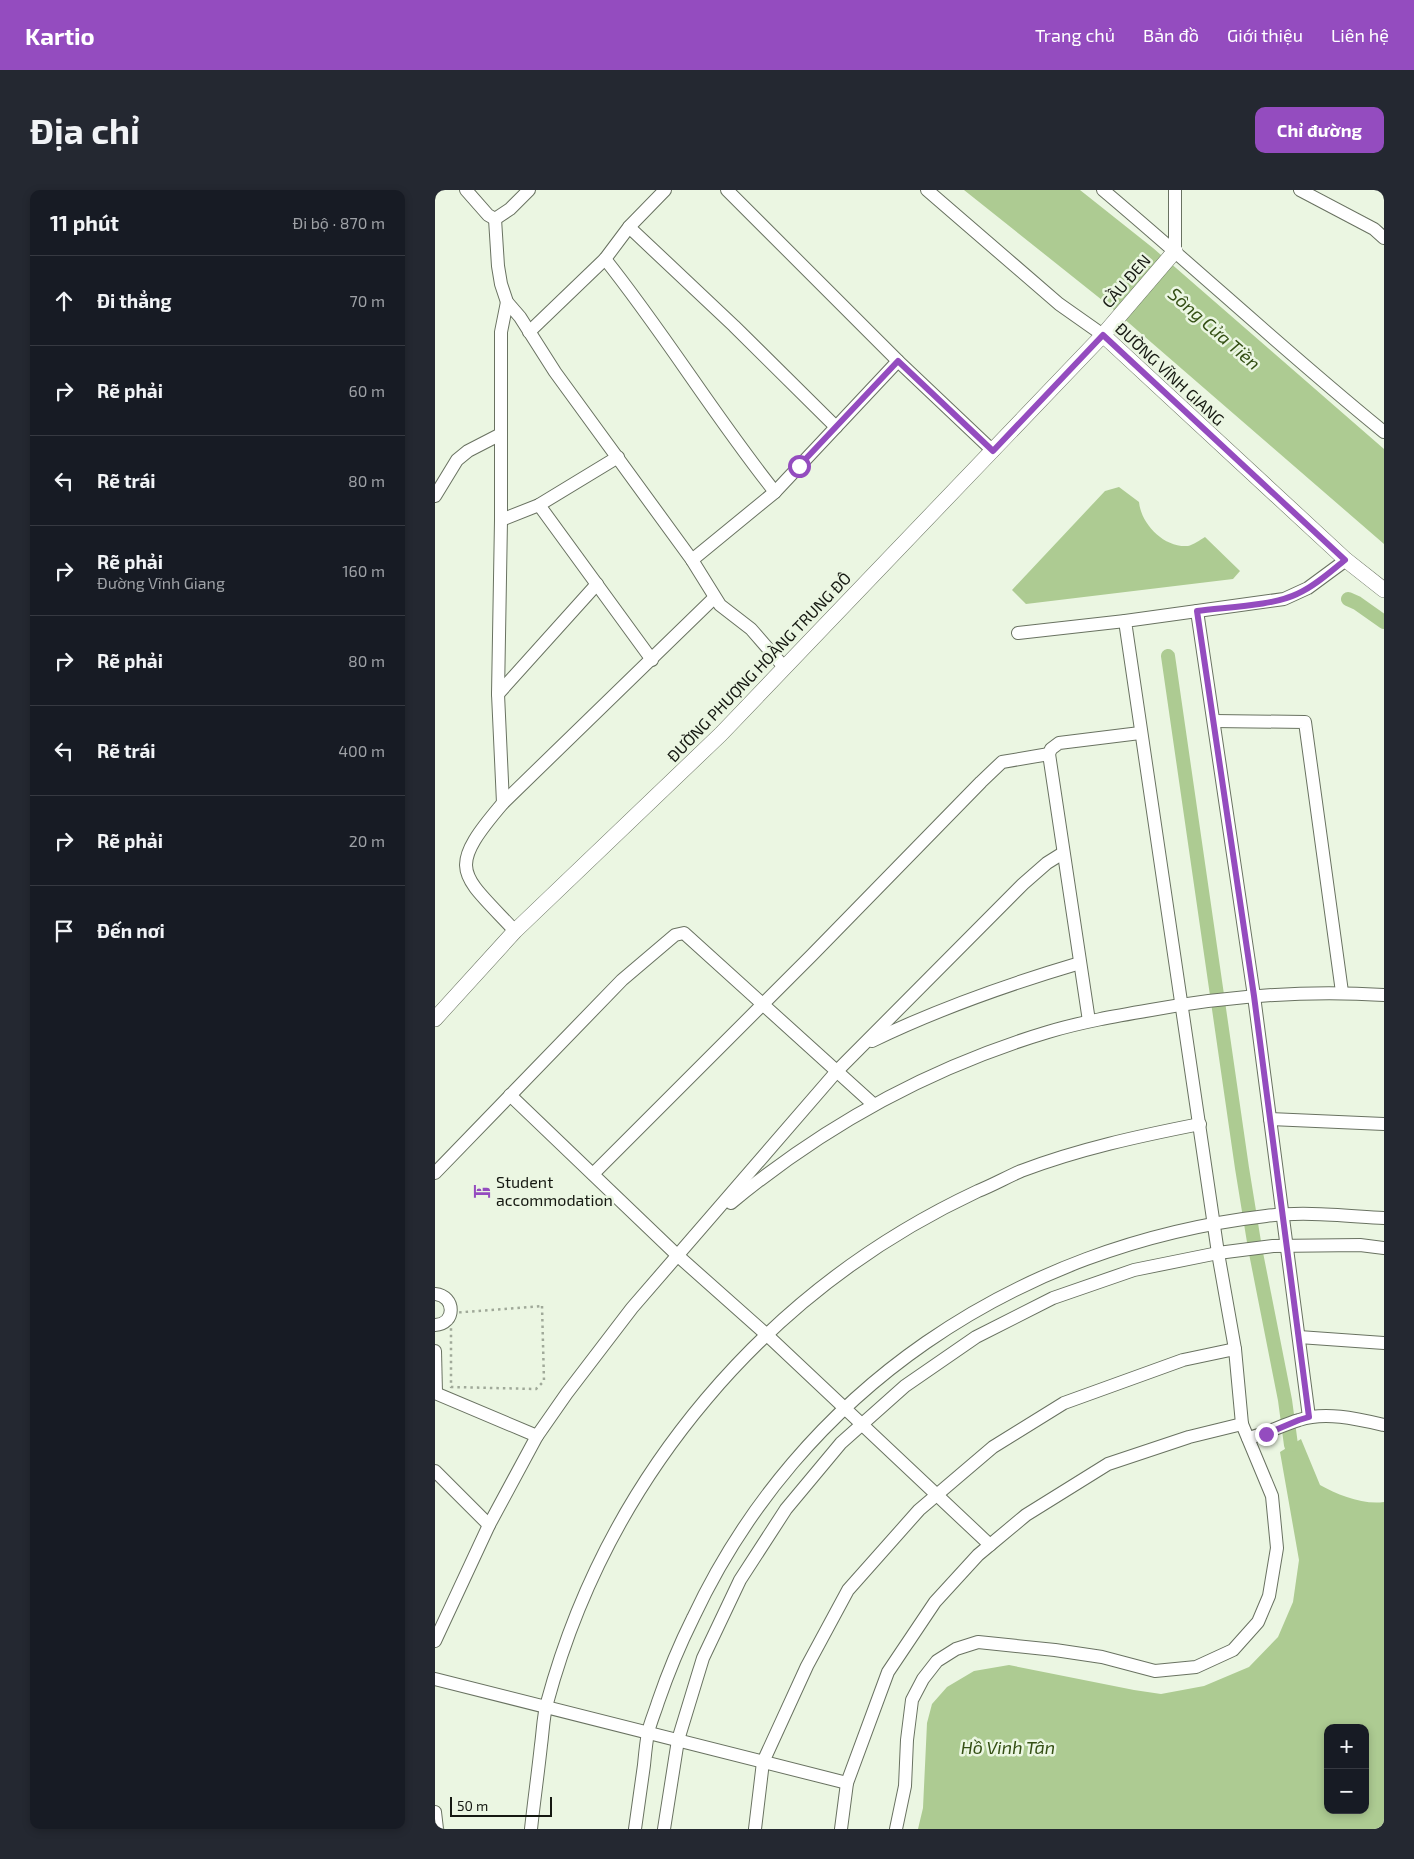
<!DOCTYPE html>
<html lang="vi">
<meta charset="utf-8">
<style>
:root{--surface:#171b24;--page:#242831;--text:#f1f3f6;--muted:#9ea1a6;--line:#363941;--accent:#944cbf}
body{margin:0;font-family:"Exo 2",sans-serif;background:var(--page);color:var(--text)}
.controls{position:absolute;right:15px;bottom:15px;display:grid;overflow:hidden;border-radius:10px;box-shadow:0 2px 8px #0003}
.controls button{width:45px;height:45px;display:grid;place-items:center;padding:0;border:0;border-bottom:1px solid var(--line);background:var(--surface);color:var(--text);font:25px sans-serif}
.scale{position:absolute;left:15px;bottom:12px;width:102px;box-sizing:border-box;padding-left:5px;border:2px solid #151811;border-top:0;font-size:14px;line-height:18px;white-space:nowrap;color:#151811;-webkit-text-stroke:4px #ebf6e2;paint-order:stroke}
.stop{position:absolute;width:15px;height:15px;margin:-11px;border:4px solid #944cbf;border-radius:50%;background:#fff}
.stop.end{background:#944cbf;border-color:#fff;box-shadow:0 1px 5px #0008}
.list{margin:0;padding:0;list-style:none}
h2{display:flex;justify-content:space-between;align-items:center;height:65px;margin:0;padding:0 20px;font-size:21px}
h2 small{font-size:16px;font-weight:400;color:var(--muted)}
.list li{display:grid;grid-template-columns:32px 1fr auto;gap:15px;align-items:center;box-sizing:border-box;height:90px;padding:0 20px;border-top:1px solid var(--line)}
.list b{display:block;font-size:19px;white-space:nowrap}
.list p{margin:0;font-size:16px;white-space:nowrap;color:var(--muted)}
.list em{font-size:16px;font-style:normal;color:var(--muted)}
.icon{flex:none;width:28px;height:28px;fill:none;stroke:currentColor;stroke-width:2;stroke-linecap:round;stroke-linejoin:round}
.map{position:relative;flex:none;width:949px;height:1639px;overflow:hidden;border-radius:10px}
header{display:flex;align-items:center;gap:30px;box-sizing:border-box;height:70px;padding:0 25px;background:var(--accent);color:#fff}
header strong{font-size:24px}
nav{display:flex;gap:28px;margin-inline-start:auto;font-size:18px}
.intro{display:flex;align-items:center;justify-content:space-between;box-sizing:border-box;height:120px;padding:0 30px}
h1{margin:0;font-size:35px}
.button{padding:12px 22px;border-radius:10px;background:var(--accent);color:#fff;font-size:18px;font-weight:700}
main{display:flex;gap:30px;padding:0 30px}
aside{flex:1;background:var(--surface);border-radius:10px;box-shadow:0 2px 8px #0003}
.map>svg:first-child{display:block}
.water{fill:#adcb92;fill-rule:evenodd}
.lines{fill:none;stroke-linecap:round;stroke-linejoin:round}
.canal{stroke:#adcb92;stroke-width:14}
.minor-casing{stroke:#697261;stroke-width:14}
.tertiary-casing{stroke:#697261;stroke-width:16}
.path{stroke:#a0a999;stroke-width:2.5;stroke-dasharray:2.5 4;stroke-linecap:butt}
.minor{stroke:#fff;stroke-width:12}
.tertiary{stroke:#fff;stroke-width:15}
.route{stroke:#944cbf;stroke-width:6}
.labels{text-anchor:middle;stroke-width:5;stroke-linejoin:round;paint-order:stroke}
.street-label{font-size:16px;fill:#151811;stroke:#ebf6e2}
.poi-label{font-size:16px;fill:#151811;stroke:#ebf6e2;text-anchor:start}
.water-label{font-size:18px;font-style:italic;fill:#344f14;stroke:#ebf6e2}
</style>
<header>
<strong>Kartio</strong>
<nav><a>Trang chủ</a><a>Bản đồ</a><a>Giới thiệu</a><a>Liên hệ</a></nav>
</header>
<div class="intro"><h1>Địa chỉ</h1><a class="button">Chỉ đường</a></div>
<main>
<aside>
<h2>11 phút<small>Đi bộ · 870 m</small></h2>
<ul class="list">
<li><svg class="icon" aria-label="ahead" viewBox="0 0 24 24"><path d="M12 20V5M6 11l6-6 6 6"/></svg><div><b>Đi thẳng</b></div><em>70 m</em></li>
<li><svg class="icon" aria-label="right" viewBox="0 0 24 24"><path d="M7 20v-9h11M14 6l5 5-5 5"/></svg><div><b>Rẽ phải</b></div><em>60 m</em></li>
<li><svg class="icon" aria-label="left" viewBox="0 0 24 24"><path d="M17 20v-9H6M10 6l-5 5 5 5"/></svg><div><b>Rẽ trái</b></div><em>80 m</em></li>
<li><svg class="icon" aria-label="right" viewBox="0 0 24 24"><path d="M7 20v-9h11M14 6l5 5-5 5"/></svg><div><b>Rẽ phải</b><p>Đường Vĩnh Giang</p></div><em>160 m</em></li>
<li><svg class="icon" aria-label="right" viewBox="0 0 24 24"><path d="M7 20v-9h11M14 6l5 5-5 5"/></svg><div><b>Rẽ phải</b></div><em>80 m</em></li>
<li><svg class="icon" aria-label="left" viewBox="0 0 24 24"><path d="M17 20v-9H6M10 6l-5 5 5 5"/></svg><div><b>Rẽ trái</b></div><em>400 m</em></li>
<li><svg class="icon" aria-label="right" viewBox="0 0 24 24"><path d="M7 20v-9h11M14 6l5 5-5 5"/></svg><div><b>Rẽ phải</b></div><em>20 m</em></li>
<li><svg class="icon" aria-label="arrive" viewBox="0 0 24 24"><path d="M6 21V4h12l-3 4 3 4H6"/></svg><div><b>Đến nơi</b></div></li>
</ul>
</aside>
<div class="map">
<svg width="949" height="1639" viewBox="0 0 949 1639">
<rect width="100%" height="100%" fill="#ebf6e2"/>
<g class="water">
<polygon points="529,0 645,0 718,58 949,259 949,354 672,114"/>
<path d="M684,297L704,312C706,334 729,358 753,356C758,355 765,350 770,347L805,381L798,389L591,414L577,400L670,301Z"/>
<path d="M866,1249L885,1295C903,1305 928,1315 949,1312V1639H483L488,1618L492,1533L497,1514L512,1497L539,1481L574,1475L699,1500L726,1504L769,1496L814,1477L843,1447L858,1412L864,1370L845,1262ZM893,1538H930V1620H893Z"/>
</g>
<g class="lines">
<g class="canal">
<polyline points="913,409 922,413 949,432"/>
<polyline points="733,466 807,978 820,1058 850,1210 856,1255"/>
</g>
<g class="minor-casing">
<g id="minor">
<polyline points="31,0 53,25 60,29"/>
<polyline points="292,0 463,171 558,261"/>
<polyline points="492,0 624,114 668,145"/>
<path d="M668,0C763,80 853,164 949,242"/>
<polyline points="865,0 939,39 949,48"/>
<polyline points="60,29 63,76 66,94 72,112 85,127 120,182 257,370 285,415 316,439 349,477"/>
<polyline points="60,29 75,19 94,0"/>
<polyline points="194,37 299,136 401,237"/>
<polyline points="740,61 740,0"/>
<path d="M170,69C230,144 280,227 340,302"/>
<polyline points="94,142 170,69 194,37 230,0"/>
<polyline points="0,306 22,270 33,261 66,244"/>
<polyline points="104,315 217,470"/>
<polyline points="66,330 104,315 183,267"/>
<polyline points="257,370 340,302 463,171"/>
<polyline points="762,421 819,806 874,1227"/>
<polyline points="583,443 690,431"/>
<polyline points="63,504 162,394"/>
<polyline points="779,531 870,532 907,802"/>
<polyline points="68,613 63,504 66,330 66,142 72,112"/>
<path d="M80,741C25,682 10,681 68,613L279,408"/>
<polyline points="654,831 614,564 616,559 624,553 705,543"/>
<path d="M437,851C503,819 574,794 645,773"/>
<polyline points="75,905 242,1065 332,1145 555,1355"/>
<polyline points="835,929 949,934"/>
<polyline points="0,983 187,790 240,745 249,743 438,914"/>
<polyline points="158,984 377,765 546,592 567,572 614,564"/>
<path d="M296,1013C390,935 496,877 613,842C646,832 681,826 716,820C793,806 871,800 949,805"/>
<path d="M0,1104C21,1106 21,1134 0,1135"/>
<polyline points="864,1147 949,1153"/>
<polyline points="0,1161 1,1203"/>
<polyline points="0,1203 102,1246"/>
<path d="M813,1248C831,1244 847,1235 864,1230C890,1221 923,1229 949,1235"/>
<polyline points="0,1281 54,1335"/>
<polyline points="0,1451 54,1335 102,1246 132,1203 197,1118 402,881 588,694 612,673 628,663"/>
<polyline points="0,1489 412,1593"/>
<polyline points="0,1622 2,1639"/>
<path d="M96,1639C99,1611 103,1583 106,1555C108,1541 108,1527 112,1513C173,1287 331,1100 543,1001C558,995 572,987 586,981C644,959 704,946 765,934"/>
<path d="M200,1639C203,1618 206,1596 209,1575C210,1565 211,1553 213,1543C215,1533 220,1522 223,1512C233,1483 244,1456 258,1428C365,1200 582,1055 831,1026C869,1021 911,1026 949,1028"/>
<polyline points="229,1639 243,1550 268,1468 305,1390 351,1319 406,1253 470,1196 541,1147 618,1108 699,1080 783,1063 838,1056 925,1055 949,1058"/>
<polyline points="320,1639 328,1572 372,1476 413,1400 484,1320 558,1257 629,1213 748,1170 800,1159"/>
<polyline points="406,1639 412,1593 453,1482 500,1412 543,1365 591,1325 673,1274 754,1247 807,1234 800,1159 783,1063 690,431 849,409 873,398 911,370"/>
<polyline points="461,1639 470,1596 472,1550 477,1510 488,1489 502,1471 521,1459 543,1452 620,1460 667,1467 720,1481 761,1477 798,1460 823,1432 834,1406 842,1358 837,1306 807,1234"/>
</g>
</g>
<g class="tertiary-casing">
<g id="tertiary">
<polyline points="668,145 911,370 949,400"/>
<polyline points="0,829 80,741 286,544 668,145 740,61"/>
</g>
</g>
<polygon class="path" points="107,1116 109,1191 101,1199 16,1197 16,1123"/>
<use href="#minor" class="minor"/>
<use href="#tertiary" class="tertiary"/>
</g>
<g class="lines">
<path class="route" d="M364,276L463,171L558,261L668,145L910,370C895,382 880,396 862,404C837,416 792,417 762,421L819,806L874,1227L864,1230L831,1244"/>
</g>
<defs>
<g id="hotel-bare" transform="scale(1.35)"><path d="M-6-4.5h1.5V1H6V5H4.5V3h-9V5H-6ZM-4 0a1.8 1.8 0 1 1 3.6 0ZM.5 0V-2.5h3Q6-2.5 6 0Z" fill="#944cbf" stroke="#ebf6e2" stroke-width="2.5" paint-order="stroke"/></g>
</defs>
<g fill-rule="evenodd">
<use href="#hotel-bare" x="47" y="1001"/>
</g>
<g class="labels">
<g class="street-label">
<text transform="translate(691 91) rotate(-49)" y="6">CẦU ĐEN</text>
<text transform="translate(735 184) rotate(43)" y="6">ĐƯỜNG VĨNH GIANG</text>
<text transform="translate(324 477) rotate(-46)" y="6">ĐƯỜNG PHƯỢNG HOÀNG TRUNG ĐÔ</text>
</g>
<g class="poi-label">
<text x="61" y="998">Student<tspan x="61" dy="18">accommodation</tspan></text>
</g>
<g class="water-label">
<text transform="translate(779 139) rotate(41)" y="6">Sông Cửa Tiền</text>
<text x="573" y="1564">Hồ Vinh Tân</text>
</g>
</g>
</svg>
<div class="controls">
<button>+</button>
<button>−</button>
</div>
<div class="scale">50 m</div>
<div class="stop" style="left:364px;top:276px"></div>
<div class="stop end" style="left:831px;top:1244px"></div>
</div>
</main>
